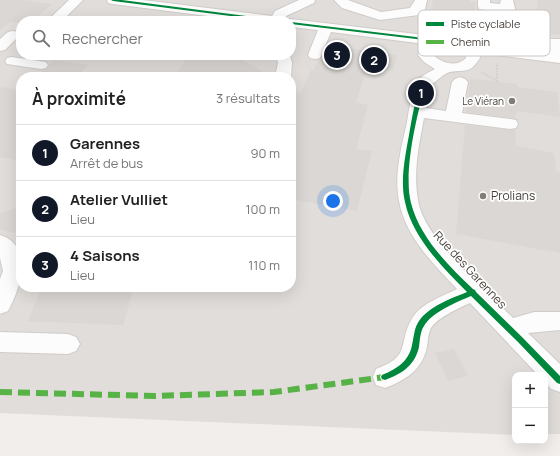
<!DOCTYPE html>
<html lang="fr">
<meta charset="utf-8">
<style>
:root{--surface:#fff;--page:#f6f6f6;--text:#222;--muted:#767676;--line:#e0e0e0;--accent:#111827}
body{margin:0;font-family:Manrope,sans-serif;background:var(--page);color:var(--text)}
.controls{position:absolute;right:12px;bottom:12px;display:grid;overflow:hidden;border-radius:8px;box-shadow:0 4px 16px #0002}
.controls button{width:36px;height:36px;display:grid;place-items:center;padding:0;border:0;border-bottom:1px solid var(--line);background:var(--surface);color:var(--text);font:20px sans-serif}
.you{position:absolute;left:333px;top:201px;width:14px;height:14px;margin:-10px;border:3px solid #fff;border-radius:50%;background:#1a73e8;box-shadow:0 0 0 6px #1a73e833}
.badge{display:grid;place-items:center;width:26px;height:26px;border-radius:50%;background:var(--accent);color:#fff;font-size:13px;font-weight:700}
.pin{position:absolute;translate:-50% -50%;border:2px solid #fff;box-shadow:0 1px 4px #0006}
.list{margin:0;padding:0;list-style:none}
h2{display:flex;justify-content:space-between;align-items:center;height:52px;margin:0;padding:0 16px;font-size:17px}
h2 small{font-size:13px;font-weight:400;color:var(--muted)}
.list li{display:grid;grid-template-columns:26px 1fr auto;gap:12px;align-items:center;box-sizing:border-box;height:56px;padding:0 16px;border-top:1px solid var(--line)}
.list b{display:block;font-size:15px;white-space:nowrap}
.list p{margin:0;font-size:13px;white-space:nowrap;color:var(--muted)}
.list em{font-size:13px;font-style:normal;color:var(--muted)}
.icon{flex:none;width:22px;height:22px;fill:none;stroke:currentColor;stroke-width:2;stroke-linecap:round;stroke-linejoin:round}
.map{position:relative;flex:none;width:560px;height:456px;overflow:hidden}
.search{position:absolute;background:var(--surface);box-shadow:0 4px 16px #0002;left:16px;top:16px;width:280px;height:44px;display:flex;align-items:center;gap:10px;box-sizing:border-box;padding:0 14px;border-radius:16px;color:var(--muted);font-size:15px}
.panel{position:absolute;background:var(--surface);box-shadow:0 4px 16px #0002;left:16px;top:72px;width:280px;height:220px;border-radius:16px}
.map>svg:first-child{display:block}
.industrial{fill:#e0ddda;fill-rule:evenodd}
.building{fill:#dad7d4}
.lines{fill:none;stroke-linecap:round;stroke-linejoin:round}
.minor-casing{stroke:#cfccc9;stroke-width:2}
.path{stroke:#d1cecc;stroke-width:2;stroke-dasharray:1.5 1.5;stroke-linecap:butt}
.minor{fill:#fdfcfc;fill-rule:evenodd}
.quiet{stroke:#57b346;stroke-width:6;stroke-dasharray:12 6;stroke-linecap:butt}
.cycleway-casing{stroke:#fff;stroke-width:2}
.cycleway{fill:#00873e;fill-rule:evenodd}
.poi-dot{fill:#827c77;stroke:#fff;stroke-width:1.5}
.labels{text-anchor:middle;stroke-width:3.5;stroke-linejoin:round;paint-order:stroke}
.far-poi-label{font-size:10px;fill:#463f39;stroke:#fff;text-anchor:end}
.poi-label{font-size:12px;fill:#463f39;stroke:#fff;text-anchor:start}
.street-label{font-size:12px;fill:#463f39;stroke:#fff}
.key{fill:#fff;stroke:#c8c5c4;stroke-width:1}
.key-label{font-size:11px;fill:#463f39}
</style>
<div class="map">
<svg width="560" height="456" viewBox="0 0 560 456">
<rect width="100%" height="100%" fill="#f1eeeb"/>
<path class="industrial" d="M0,0H560V434H545V375H515V435L0,413ZM21,21H291V55H21ZM21,77H291V287H21Z"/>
<g class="building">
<polygon points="0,0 22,0 52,4 32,21 21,21 21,23 10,22 0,30"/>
<polygon points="433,0 470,0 470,2 476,2 472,31 467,31 466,35 428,30"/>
<polygon points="537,0 560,0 560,35 534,32 533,14 538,15"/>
<polygon points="327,45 397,55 393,71 367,67 356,103 368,105 356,149 372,151 357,211 291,199 291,88 301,93 311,70 314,70 318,60 321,59"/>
<polygon points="189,55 234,55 272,77 173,77"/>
<polygon points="53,60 88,65 77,77 36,77 43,70 47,69"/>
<polygon points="470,79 476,80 476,79 517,84 518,87 557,92 560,117 517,111 517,114 515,114 515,118 466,112"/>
<polygon points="0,87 21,91 21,161 0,157"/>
<polygon points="465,125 510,130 515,130 516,146 554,153 556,172 560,173 560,253 456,234"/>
<polygon points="21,206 21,234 0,229 0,214"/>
<polygon points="42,287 134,287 123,325 28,321"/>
<polygon points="454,349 468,376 448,381 435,353"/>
</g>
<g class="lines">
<g class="minor-casing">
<g id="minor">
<polygon points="69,0 83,0 62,21 47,21"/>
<polygon points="107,0 143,0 272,16 275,11 299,0 315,0 314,3 286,16 285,21 247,21 113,4 108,3"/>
<polygon points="334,0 348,0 381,12 410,8 415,0 427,0 425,9 419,15 380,20 342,8"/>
<path d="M478,0H490V3L500,4L501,0H513L515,9L513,11L512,48L549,53L547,42L549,39H560V63L479,53L480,58C469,75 466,69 450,72C444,73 436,82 431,85L426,108L446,111L452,82L455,79L460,77L465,79L468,82L462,113L510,119L516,120L518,124L516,128L510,129L424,118C419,145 413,172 418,200C423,238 486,290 513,318L534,312H560V330L528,333L560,364V392L551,389L545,382V375H538L470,303C459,308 437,318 431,328C428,334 428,341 427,347C422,370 406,380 385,388L376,385L373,377L376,369C413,356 397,342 413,317C422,303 443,296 457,289C434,265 405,236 399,201C394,175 401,148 407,122C409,112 411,90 418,81C421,76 429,72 435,69L424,62L418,55L420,49L425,44L331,32L320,58L315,59L310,58L308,55L318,30L291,27V21H286L291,19L416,34L466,44L498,47L500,12L479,9L478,6ZM444,47L454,49L466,55V58C456,68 441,63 432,54C434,49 439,48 444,47Z"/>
<polygon points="13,31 18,32 20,35 5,50 0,51 0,39 8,32"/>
<polygon points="276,55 290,55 292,63 291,77 275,77 278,63"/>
<polygon points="12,57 46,62 48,65 46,68 41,69 7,64 5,61 7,58"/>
<path d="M0,235C35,246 20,289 8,311L0,314V279L3,271L0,258Z"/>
<polygon points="0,332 68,334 76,337 80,344 76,351 68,354 0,352"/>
</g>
</g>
<polyline class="path" points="481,72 497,81 497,63"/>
<use href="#minor" class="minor"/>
<polyline class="quiet" points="0,392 155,396 274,392 385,377"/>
<g class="cycleway-casing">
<g id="cycleway">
<polygon points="111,0 122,0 278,20 280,21 269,21 113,1"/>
<polygon points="291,22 416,37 441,43 439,44 416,39 291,24"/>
<path d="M422,82H426V83C417,114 403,172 411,203C420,238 448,265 473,289L475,290L476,292L523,338L560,376V384L557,383L518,342L471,296C457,302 432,312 424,326C420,332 420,340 419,347C415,365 402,374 385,380L382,379L381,377L382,375C397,369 409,361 412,345C414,337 414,328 419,321C428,307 452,298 467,292C443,268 412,237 405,202C400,181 405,157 409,135C412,118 415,98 422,82Z"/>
</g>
</g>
<use href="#cycleway" class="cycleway"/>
</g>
<g class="poi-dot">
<circle cx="512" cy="101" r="4"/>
<circle cx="483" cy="196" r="4"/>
</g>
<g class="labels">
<g class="far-poi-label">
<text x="504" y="105">Le Viéran</text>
</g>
<g class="poi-label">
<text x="491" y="200">Prolians</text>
</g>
<g class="street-label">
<text transform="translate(470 270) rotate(47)" y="4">Rue des Garennes</text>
</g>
</g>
<rect x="418" y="10" width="132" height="46" rx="6" class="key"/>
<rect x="426" y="22" width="18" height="4" fill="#00873e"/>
<rect x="426" y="40" width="18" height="4" fill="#57b346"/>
<g class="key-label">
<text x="451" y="28">Piste cyclable</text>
<text x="451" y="46">Chemin</text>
</g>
</svg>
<div class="controls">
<button>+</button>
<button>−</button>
</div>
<div class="you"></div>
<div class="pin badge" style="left:421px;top:93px">1</div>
<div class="pin badge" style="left:374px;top:60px">2</div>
<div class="pin badge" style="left:337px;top:55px">3</div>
<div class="search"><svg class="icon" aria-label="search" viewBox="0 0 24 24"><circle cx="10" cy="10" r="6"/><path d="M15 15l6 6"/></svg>Rechercher</div>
<section class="panel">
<h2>À proximité<small>3 résultats</small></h2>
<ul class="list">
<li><span class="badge">1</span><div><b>Garennes</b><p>Arrêt de bus</p></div><em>90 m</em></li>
<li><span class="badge">2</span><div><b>Atelier Vulliet</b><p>Lieu</p></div><em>100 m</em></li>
<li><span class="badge">3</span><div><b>4 Saisons</b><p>Lieu</p></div><em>110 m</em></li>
</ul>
</section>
</div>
